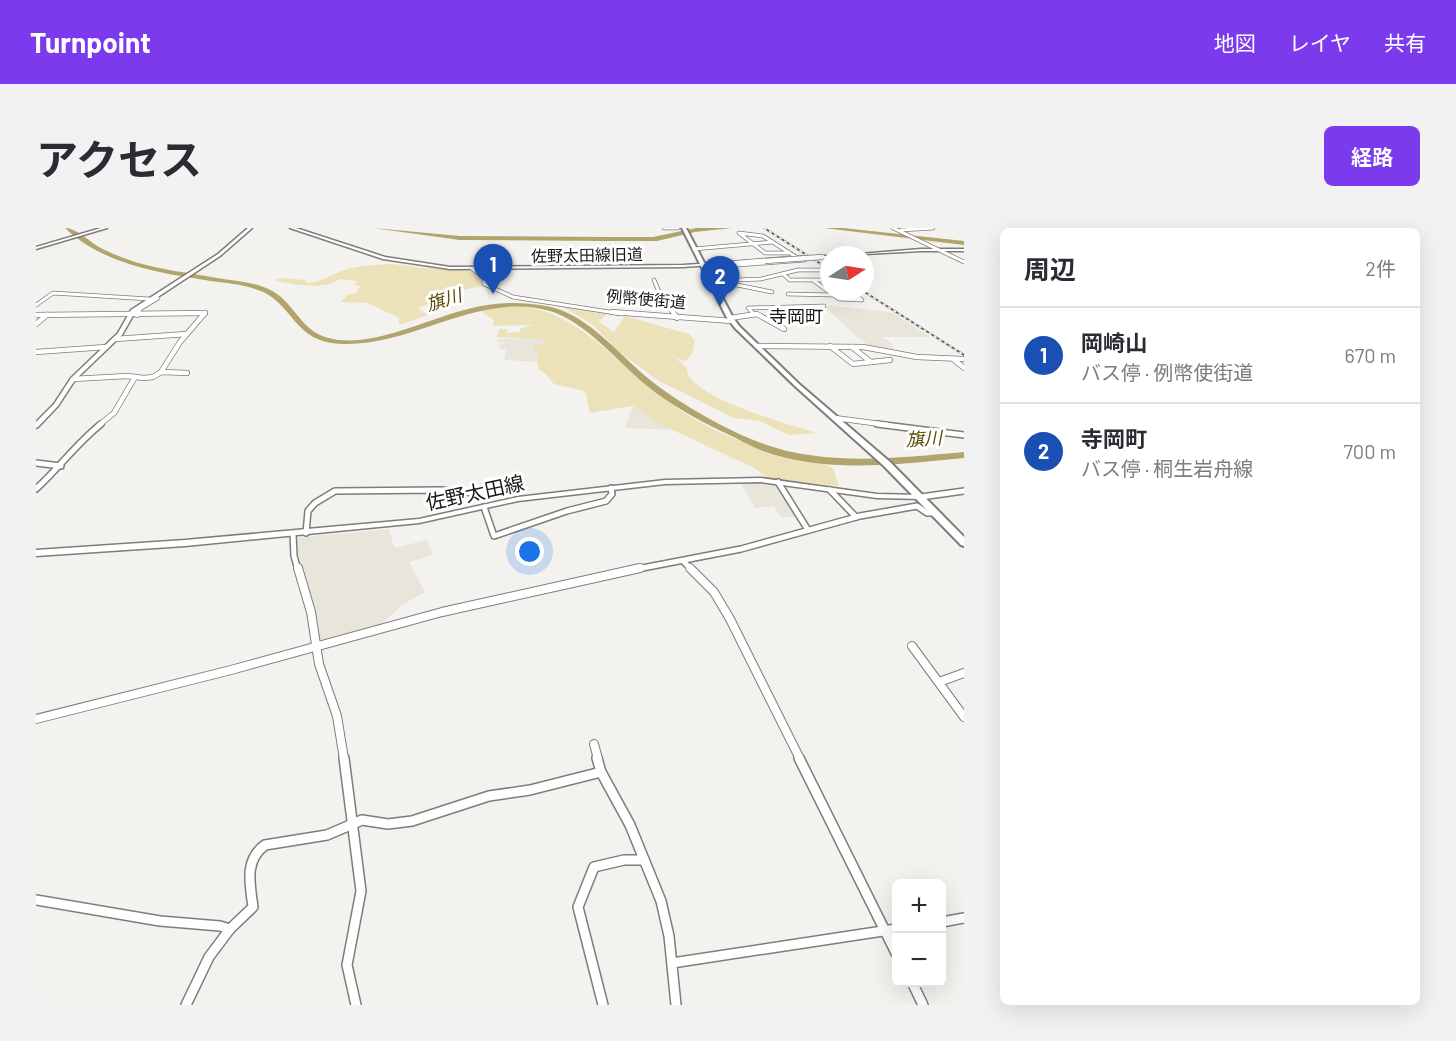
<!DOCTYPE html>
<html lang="ja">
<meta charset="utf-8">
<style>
:root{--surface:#fff;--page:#f2f2f3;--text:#2b2b33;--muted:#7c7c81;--line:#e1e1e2;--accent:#7c3aed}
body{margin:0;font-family:Barlow,"Noto Sans JP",sans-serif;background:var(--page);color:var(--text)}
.controls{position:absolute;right:18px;bottom:18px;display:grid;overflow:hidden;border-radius:9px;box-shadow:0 6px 24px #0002}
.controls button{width:54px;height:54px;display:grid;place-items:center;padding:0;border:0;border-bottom:2px solid var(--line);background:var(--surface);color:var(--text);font:30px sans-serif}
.compass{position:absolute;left:784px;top:18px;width:54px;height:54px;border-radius:50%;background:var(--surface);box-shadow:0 6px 24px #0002;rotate:78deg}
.you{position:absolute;left:494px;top:324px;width:21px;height:21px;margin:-15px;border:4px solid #fff;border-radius:50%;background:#1a73e8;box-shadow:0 0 0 9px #1a73e833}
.badge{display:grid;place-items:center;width:39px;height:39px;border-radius:50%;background:var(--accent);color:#fff;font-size:20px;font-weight:700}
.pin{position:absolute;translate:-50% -50px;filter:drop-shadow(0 2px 3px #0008)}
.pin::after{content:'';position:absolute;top:32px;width:21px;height:18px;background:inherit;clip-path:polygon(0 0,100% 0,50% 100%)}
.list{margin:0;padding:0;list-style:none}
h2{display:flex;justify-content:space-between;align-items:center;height:78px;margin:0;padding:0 24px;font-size:26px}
h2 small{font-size:20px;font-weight:400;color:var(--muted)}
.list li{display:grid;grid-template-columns:39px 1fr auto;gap:18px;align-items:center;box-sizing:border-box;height:96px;padding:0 24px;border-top:2px solid var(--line)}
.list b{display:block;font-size:22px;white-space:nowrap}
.list p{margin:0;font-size:20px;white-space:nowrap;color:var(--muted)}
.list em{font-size:20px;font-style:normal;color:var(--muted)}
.map{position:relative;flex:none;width:928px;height:777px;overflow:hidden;border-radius:9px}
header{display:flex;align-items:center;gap:36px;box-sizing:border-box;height:84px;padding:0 30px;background:var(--accent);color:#fff}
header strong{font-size:28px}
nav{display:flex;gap:33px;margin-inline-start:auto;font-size:21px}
.intro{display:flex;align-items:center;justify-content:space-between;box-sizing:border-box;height:144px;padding:0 36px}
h1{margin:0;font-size:42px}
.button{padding:15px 27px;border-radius:9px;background:var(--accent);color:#fff;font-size:21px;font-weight:700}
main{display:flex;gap:36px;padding:0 36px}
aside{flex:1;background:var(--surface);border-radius:9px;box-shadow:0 6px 24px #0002}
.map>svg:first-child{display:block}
.built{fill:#e8e5da}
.green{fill:#ebe2ba}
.water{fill:#b1a46c}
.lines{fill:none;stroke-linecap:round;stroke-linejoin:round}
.river{fill:#b1a46c;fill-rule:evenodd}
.street-far4-casing{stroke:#7e7d7a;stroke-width:4.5}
.street-far3-casing{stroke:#7e7d7a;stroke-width:6}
.street-far2-casing{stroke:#7e7d7a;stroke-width:8}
.street-far1-casing{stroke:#7e7d7a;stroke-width:10}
.street-casing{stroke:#7e7d7a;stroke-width:12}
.secondary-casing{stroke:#7e7d7a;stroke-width:3}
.primary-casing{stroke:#7e7d7a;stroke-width:4}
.street-far4{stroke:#fff;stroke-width:3}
.street-far3{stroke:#fff;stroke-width:4.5}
.street-far2{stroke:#fff;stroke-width:5}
.street-far1{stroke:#fff;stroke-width:8}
.street{stroke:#fff;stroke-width:9}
.secondary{fill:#fff;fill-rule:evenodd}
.primary{fill:#fff;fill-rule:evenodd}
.rail-casing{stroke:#646461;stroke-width:2}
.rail{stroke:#fff;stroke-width:1.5;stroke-dasharray:3;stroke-linecap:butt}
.secondary-bridge-casing{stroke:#7e7d7a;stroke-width:6;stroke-linecap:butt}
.secondary-bridge{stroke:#fff;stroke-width:4.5}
.labels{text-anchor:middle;stroke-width:6;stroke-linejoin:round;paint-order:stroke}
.far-street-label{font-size:16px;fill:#191918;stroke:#fff}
.far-water-label{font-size:18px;font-style:italic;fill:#5b4c03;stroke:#fff}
.far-quarter-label{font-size:18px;fill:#191918;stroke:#fff}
.street-label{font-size:20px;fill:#191918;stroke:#fff}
</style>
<header>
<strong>Turnpoint</strong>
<nav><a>地図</a><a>レイヤ</a><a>共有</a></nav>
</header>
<div class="intro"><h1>アクセス</h1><a class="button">経路</a></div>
<main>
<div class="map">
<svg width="928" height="777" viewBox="0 0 928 777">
<rect width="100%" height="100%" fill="#f3f2ee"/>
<g class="built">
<polygon points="787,77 856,84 894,109 846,109 854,114 859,123 835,119 820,108"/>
<polygon points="493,110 508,111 511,116 498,116 498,122 501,122 503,128 502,134 468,132 470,122 464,121 463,116 472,114 462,114 461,111"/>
<polygon points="597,178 615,190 637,202 589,200"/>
<polygon points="704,254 742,257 759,289 745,289 738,278 719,280"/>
<polygon points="353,301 358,320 391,312 397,327 373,334 389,364 366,377 346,396 286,412 282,411 264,337 260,310"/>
</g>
<g class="green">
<path d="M357,36L386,40L431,42L444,47L446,58L412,65L416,68L382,80L392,87L363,97V90L332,75L305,74L311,67L321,65L324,58L319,57L321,53L303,51C290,63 254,56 238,52L249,50L269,52L271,55C284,55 291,49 303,44C320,37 339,37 357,36Z"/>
<path d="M512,74L572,84L563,94L578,104L589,88L653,106L659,112L657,123L651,132L646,133L635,126L651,140C649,169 756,197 781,205L753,207L724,193L698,190L623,153L583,124L557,97L531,81Z"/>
<path d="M480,78C546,82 584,142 635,176C682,209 734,227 791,237L797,241L803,258L732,250L718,240L624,196L597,178L554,185L549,163L518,156L509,145L502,141L501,122H498V116H482H510L508,111L460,109L464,101H471L472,105L484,104V101L497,97L457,98L458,92L443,82Z"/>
</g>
<polygon class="water" points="660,0 696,0 659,4 621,13 556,13 554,9 617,9"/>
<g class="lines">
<g class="river">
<path d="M29,0C41,0 52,13 63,19C74,25 87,30 99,34C126,42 154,45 181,50C200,53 221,54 238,64C258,76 265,101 289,109C332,123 390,91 432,81C458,74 483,73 510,78C551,85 582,126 613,151C649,180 711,215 756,224C813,236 871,229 928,224V230C863,236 790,246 727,223C714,218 700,210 687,204C660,191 635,177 611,158C583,135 549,93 514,83C442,63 379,118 307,116C255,115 259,73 219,61C205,56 190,55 175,53C124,45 68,37 29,0Z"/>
<polygon points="337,0 424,8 572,9 575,11 572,13 424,12"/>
<polygon points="788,0 807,0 928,13 928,17"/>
</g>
<g class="street-far4-casing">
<g id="street-far4">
<polyline points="628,0 642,0"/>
<polyline points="857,0 928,34"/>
<polyline points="865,2 897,0"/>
<polyline points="658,21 737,14"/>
<polyline points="753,25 729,25 703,5 727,8 760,29"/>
<polygon points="764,29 769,32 675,39 667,37"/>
<polyline points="436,41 448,49 448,56 477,69 586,86"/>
<polyline points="747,46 754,52 793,52"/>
<polyline points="618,52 624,66 638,86"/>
<polyline points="694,52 701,57 736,64"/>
<polyline points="675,53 725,51 762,42 788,42"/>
<polyline points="778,53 803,71 826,72 813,63"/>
<polyline points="752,66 798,67"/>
<polyline points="0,77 17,65 113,71"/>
<polyline points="91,86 169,85"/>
<polyline points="102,86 104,81 122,70"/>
<polyline points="718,86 712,80 788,78"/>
</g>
</g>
<g class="street-far3-casing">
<g id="street-far3">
<polyline points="576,84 696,93"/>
<polyline points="637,84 641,90"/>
<polyline points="0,87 169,85"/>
<polyline points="101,87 102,84"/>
<polyline points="694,90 721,86 748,101"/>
<polyline points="0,96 11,87"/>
<polyline points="79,111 151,106"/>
<polyline points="721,118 827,119 881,129 927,131"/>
<polyline points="794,118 817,136 854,132"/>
<polyline points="816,119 835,134"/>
<polyline points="0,124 70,119"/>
<polyline points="917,131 928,140"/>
<polyline points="125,144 144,114 169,85"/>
<polyline points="37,151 91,148 108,150 117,149 125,144 151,145"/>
<polyline points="799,190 852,197"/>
<polyline points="63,197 78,185 99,149"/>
</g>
</g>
<g class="street-far2-casing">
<g id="street-far2">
<polyline points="841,196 928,207"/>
<polyline points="0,235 25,238"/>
<polyline points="742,254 772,302"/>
<path d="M0,261C23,240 41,215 65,196"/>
<polyline points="794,262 820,289"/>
<polyline points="885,269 928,263"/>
<polyline points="448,279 458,308 531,283 570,273 576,266 575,260"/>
<polyline points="270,305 272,283 279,275 299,263 405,262 450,266"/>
<polyline points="257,306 258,328 262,342"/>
<polyline points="648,334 656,342"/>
<polyline points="596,342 705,321 824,288 881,278 891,285 900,285"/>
</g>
</g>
<g class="street-far1-casing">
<g id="street-far1">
<polyline points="262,340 275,384 283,436 301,488 308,531"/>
<polyline points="654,340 678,364 694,391 764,531"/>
<polyline points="876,418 928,489"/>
<polyline points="903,454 928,445"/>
<polyline points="0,491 195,442 406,384 604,340"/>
<polyline points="558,516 562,531"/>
</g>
</g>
<g class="street-casing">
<g id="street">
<polyline points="308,530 325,663 311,737 320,777"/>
<polyline points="561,530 565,544 594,597 625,673 633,708 640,777"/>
<polyline points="763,530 860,725"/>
<polyline points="0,672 124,693 184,698 194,701"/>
<polyline points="906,694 928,690"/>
<polyline points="636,735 860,701"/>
<polyline points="876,754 887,777"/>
<path d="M150,777L173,729L194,701L217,679C214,656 208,632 229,617L291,607L326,592L352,596L376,593L453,568L494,562L565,544"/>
<polyline points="567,777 542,679 558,639 588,632 608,632"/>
</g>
</g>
<g class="secondary-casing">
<g id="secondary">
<polygon points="65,0 71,0 0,21 0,19"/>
<polygon points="212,0 216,0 184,28 99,84 86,107 39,152 22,178 2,199 0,200 0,194 18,176 35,150 82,105 95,82 182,26"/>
<polygon points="254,0 260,0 349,29 414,39 647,37 729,32 731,33 647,39 414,41 347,31"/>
<polygon points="885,21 928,21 928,23 885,23 811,27"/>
<rect x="785" y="28" width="8" height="2"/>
<polygon points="725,250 841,266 885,267 889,269 885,271 841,270 725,254 629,256 482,273 383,295 149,318 0,328 0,322 149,312 383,291 482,269 629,252"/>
</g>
</g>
<g class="primary-casing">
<polygon id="primary" points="646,0 650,0 696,88 703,98 763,156 854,234 928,309 928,318 925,317 848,238 759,158 699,100 690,88"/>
</g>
<use href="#street-far4" class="street-far4"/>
<use href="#street-far3" class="street-far3"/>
<use href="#street-far2" class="street-far2"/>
<use href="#street-far1" class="street-far1"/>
<use href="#street" class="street"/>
<use href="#secondary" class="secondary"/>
<use href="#primary" class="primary"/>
<g class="rail-casing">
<g id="rail">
<polyline points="728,0 793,41"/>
<polyline points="827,63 928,127"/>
</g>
</g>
<use href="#rail" class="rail"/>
<g class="secondary-bridge-casing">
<polyline id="secondary-bridge" points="729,33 786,29"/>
</g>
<use href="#secondary-bridge" class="secondary-bridge"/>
</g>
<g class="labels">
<g class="far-street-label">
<text transform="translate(551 27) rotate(-1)" y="6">佐野太田線旧道</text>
<text transform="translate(610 71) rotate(5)" y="6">例幣使街道</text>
</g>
<g class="far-water-label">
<text transform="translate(408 72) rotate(-17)" y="6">旗川</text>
<text transform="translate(888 211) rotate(-3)" y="6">旗川</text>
</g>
<g class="far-quarter-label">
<text x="760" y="95">寺岡町</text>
</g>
<g class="street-label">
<text transform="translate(439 265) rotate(-12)" y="7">佐野太田線</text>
</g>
</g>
</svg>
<div class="controls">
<button>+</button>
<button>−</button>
</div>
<svg class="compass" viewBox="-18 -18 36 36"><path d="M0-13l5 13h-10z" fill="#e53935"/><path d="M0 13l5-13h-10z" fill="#7c7c81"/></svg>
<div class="you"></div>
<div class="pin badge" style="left:457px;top:66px;background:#1a4fb4">1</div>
<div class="pin badge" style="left:684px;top:78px;background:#1a4fb4">2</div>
</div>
<aside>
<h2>周辺<small>2件</small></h2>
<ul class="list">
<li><span class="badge" style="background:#1a4fb4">1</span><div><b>岡崎山</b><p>バス停 · 例幣使街道</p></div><em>670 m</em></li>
<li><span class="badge" style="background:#1a4fb4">2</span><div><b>寺岡町</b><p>バス停 · 桐生岩舟線</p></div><em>700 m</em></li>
</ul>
</aside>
</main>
